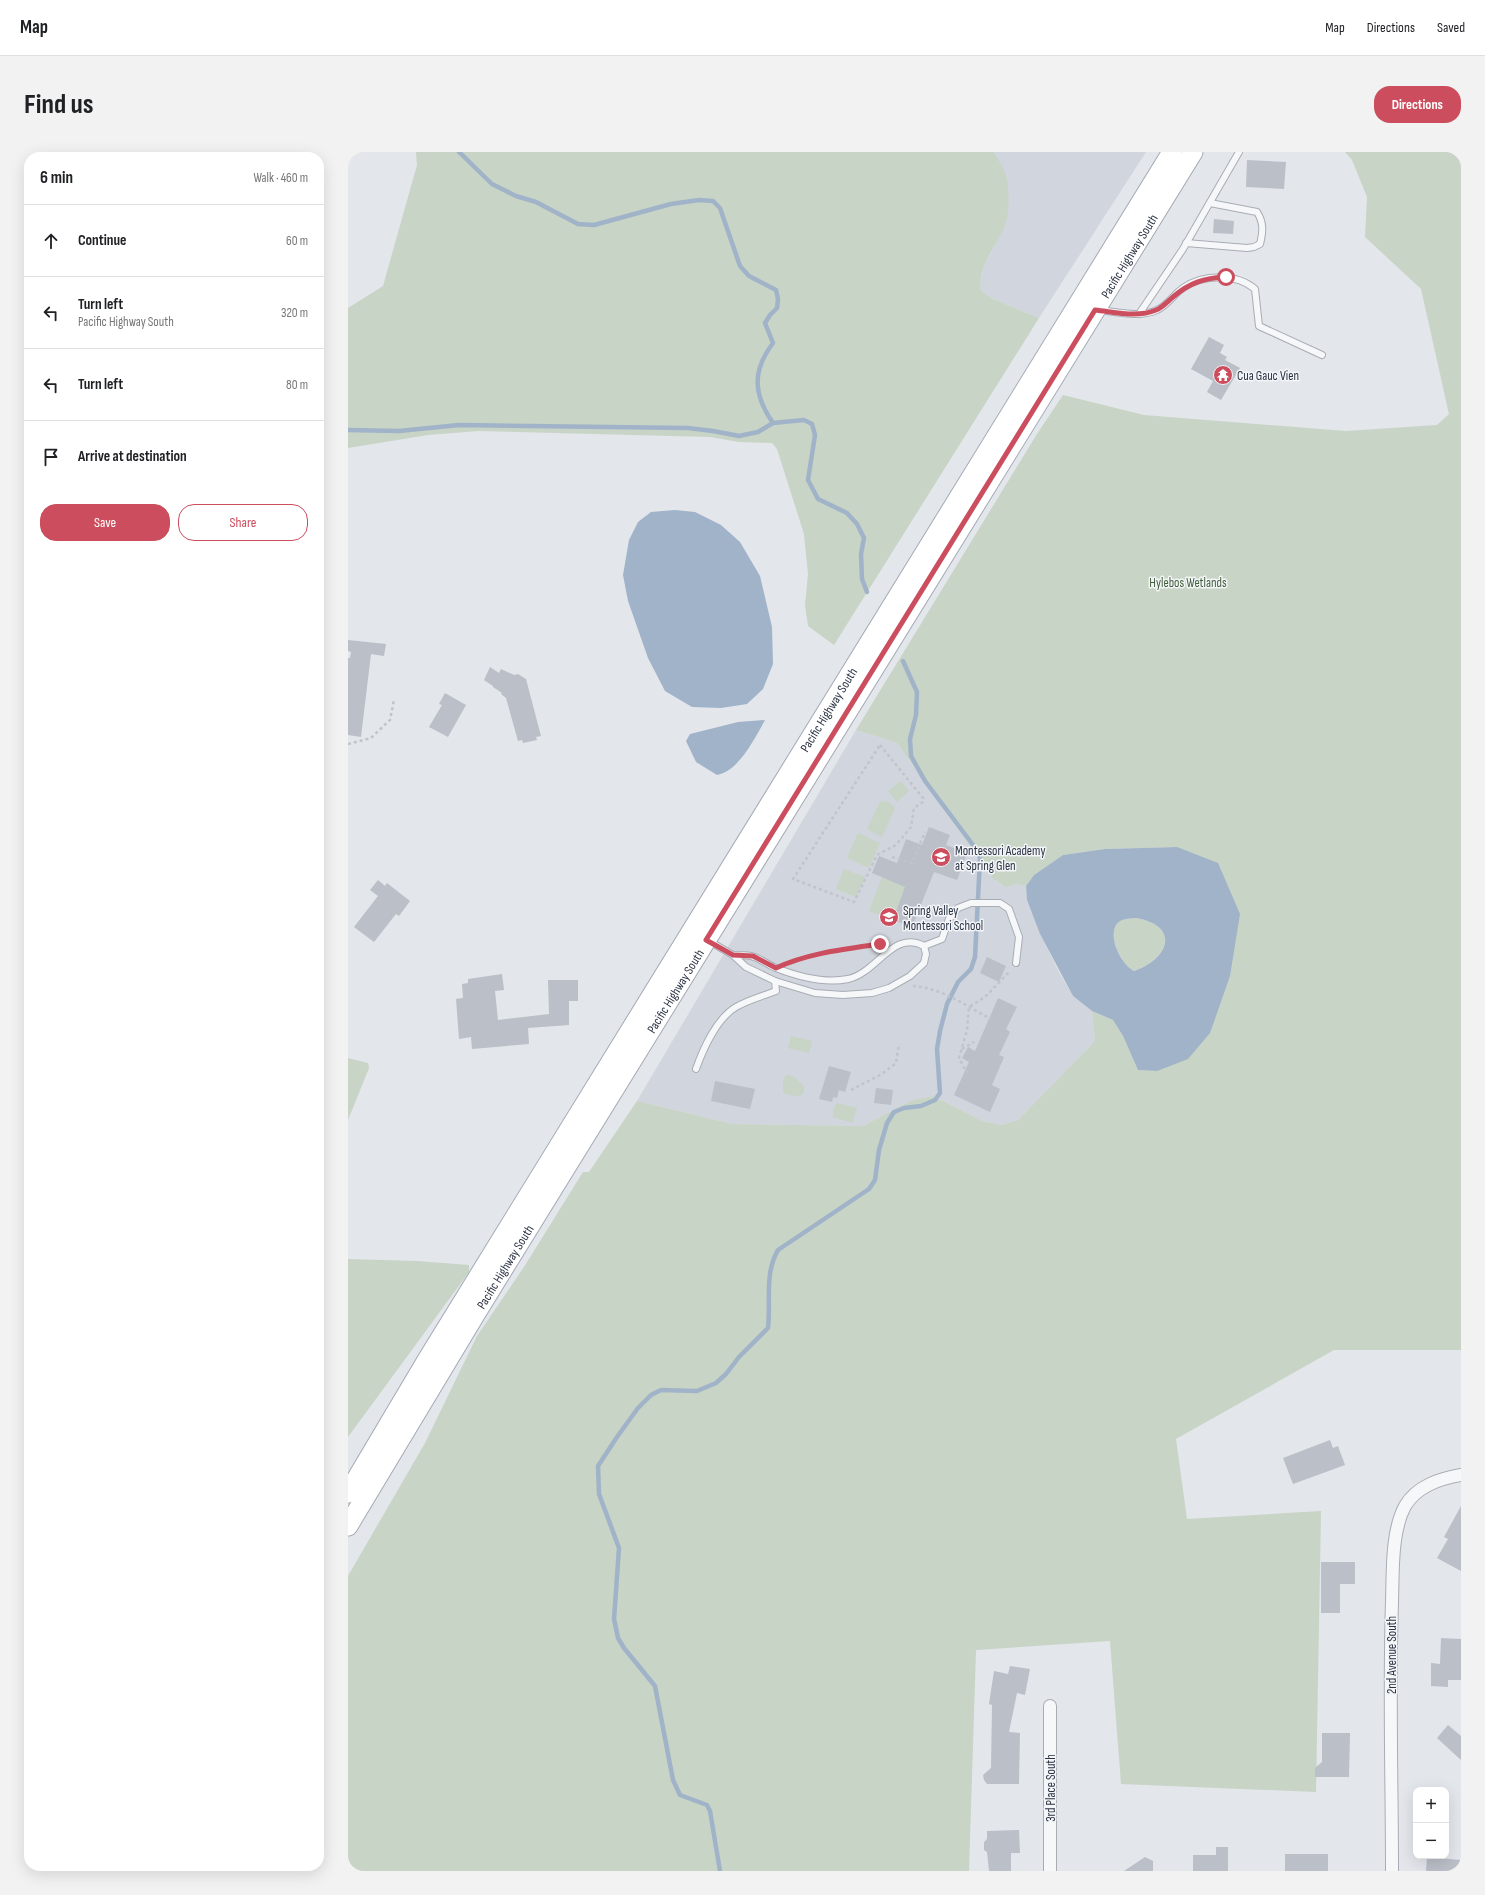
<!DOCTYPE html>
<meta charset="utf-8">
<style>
:root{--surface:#fff;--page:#f2f2f2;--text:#202124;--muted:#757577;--line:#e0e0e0;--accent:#cb4d5e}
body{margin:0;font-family:"Sofia Sans Condensed",sans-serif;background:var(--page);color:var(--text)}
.controls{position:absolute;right:12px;bottom:12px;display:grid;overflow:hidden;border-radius:8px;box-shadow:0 4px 16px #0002}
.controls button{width:36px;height:36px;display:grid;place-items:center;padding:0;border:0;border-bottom:1px solid var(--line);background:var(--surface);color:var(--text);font:20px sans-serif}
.stop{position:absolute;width:12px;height:12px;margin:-9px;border:3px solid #cb4d5e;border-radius:50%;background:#fff}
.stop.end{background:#cb4d5e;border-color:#fff;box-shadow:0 1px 4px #0008}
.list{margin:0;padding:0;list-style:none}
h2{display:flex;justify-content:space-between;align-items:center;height:52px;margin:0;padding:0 16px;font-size:17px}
h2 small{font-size:13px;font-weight:400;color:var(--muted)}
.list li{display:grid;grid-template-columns:26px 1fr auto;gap:12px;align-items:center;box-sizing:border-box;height:72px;padding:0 16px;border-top:1px solid var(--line)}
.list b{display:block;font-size:15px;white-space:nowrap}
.list p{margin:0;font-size:13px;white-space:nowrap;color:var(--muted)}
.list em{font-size:13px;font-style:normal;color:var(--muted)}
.actions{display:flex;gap:8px;padding:12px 16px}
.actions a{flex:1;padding:9px 0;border:1px solid var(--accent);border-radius:16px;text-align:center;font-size:14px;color:var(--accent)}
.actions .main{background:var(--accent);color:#fff}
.icon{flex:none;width:22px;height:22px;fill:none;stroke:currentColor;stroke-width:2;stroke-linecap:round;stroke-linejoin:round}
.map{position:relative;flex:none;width:1113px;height:1719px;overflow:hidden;border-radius:16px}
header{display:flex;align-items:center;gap:24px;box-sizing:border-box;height:56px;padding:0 20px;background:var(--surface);border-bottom:1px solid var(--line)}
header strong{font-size:19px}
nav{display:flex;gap:22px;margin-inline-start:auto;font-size:14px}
.intro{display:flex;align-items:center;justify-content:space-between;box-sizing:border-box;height:96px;padding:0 24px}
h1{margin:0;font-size:28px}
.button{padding:10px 18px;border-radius:16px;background:var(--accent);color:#fff;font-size:14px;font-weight:700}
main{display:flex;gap:24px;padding:0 24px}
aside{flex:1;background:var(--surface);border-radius:16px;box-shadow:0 4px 16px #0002}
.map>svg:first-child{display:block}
.built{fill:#d1d5dd}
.green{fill:#c8d4c5}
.water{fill:#a0b3c9;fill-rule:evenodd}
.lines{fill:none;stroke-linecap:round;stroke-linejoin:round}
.stream{stroke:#a0b3c9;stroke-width:4.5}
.building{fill:#babfc8}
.service-casing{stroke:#a8adb5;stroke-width:8}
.minor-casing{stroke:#a8adb5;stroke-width:14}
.primary-casing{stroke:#a3aab6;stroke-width:21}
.path{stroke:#c1c4ca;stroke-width:2.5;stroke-dasharray:3 3;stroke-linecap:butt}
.service{stroke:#f6f7f9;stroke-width:6}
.minor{stroke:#f6f7f9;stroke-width:12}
.primary{stroke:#fff;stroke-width:19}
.route{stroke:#cb4d5e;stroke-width:5}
.labels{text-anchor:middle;stroke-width:3;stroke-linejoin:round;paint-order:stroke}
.street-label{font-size:13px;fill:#2b3343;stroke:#f3f5f8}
.poi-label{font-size:13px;fill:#2b3343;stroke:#f3f5f8;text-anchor:start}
.park-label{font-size:13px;fill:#3f5e39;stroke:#f3f5f8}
</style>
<header>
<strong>Map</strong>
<nav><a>Map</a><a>Directions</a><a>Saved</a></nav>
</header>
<div class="intro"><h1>Find us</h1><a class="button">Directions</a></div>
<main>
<aside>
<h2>6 min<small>Walk · 460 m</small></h2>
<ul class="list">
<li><svg class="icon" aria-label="ahead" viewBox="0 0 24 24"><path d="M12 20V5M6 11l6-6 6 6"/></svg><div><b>Continue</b></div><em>60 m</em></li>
<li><svg class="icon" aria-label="left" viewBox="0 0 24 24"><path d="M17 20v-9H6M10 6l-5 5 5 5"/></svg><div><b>Turn left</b><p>Pacific Highway South</p></div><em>320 m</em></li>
<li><svg class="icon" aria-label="left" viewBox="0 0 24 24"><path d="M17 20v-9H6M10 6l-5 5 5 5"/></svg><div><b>Turn left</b></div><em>80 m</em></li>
<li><svg class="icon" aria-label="arrive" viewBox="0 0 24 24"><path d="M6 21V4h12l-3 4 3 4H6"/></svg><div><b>Arrive at destination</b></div></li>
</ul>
<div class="actions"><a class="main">Save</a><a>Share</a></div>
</aside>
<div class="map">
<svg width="1113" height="1719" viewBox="0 0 1113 1719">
<rect width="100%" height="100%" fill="#e3e6eb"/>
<g class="built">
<polygon points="646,0 798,0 691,166 643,146 633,139 632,130 636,114 656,75 651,11"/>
<polygon points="508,578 549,591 645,727 658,735 669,732 678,734 679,748 692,782 711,820 725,844 744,859 747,889 670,968 654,973 634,969 585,944 564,948 515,974 385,972 289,949"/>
</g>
<g class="green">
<path d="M68,0H646C650,8 658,19 659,28C662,42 661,63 656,76C647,96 629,116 633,139L643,146L691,166L486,493L460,474L457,453L460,422L456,382L429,297L424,291L391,290L362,285L131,279L80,283L0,296V156L35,134L69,13Z"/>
<polygon points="997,0 1113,0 1113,1198 986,1198 828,1287 839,1367 973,1359 968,1640 773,1632 762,1489 628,1498 621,1719 0,1719 0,1424 77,1291 129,1184 176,1115 235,1020 241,1020 289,949 385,972 515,974 564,948 585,944 634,969 654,973 670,968 747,889 744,859 765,868 775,884 790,918 809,919 829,695 757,697 715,703 686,723 678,734 669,732 658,735 645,727 549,591 508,578 689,282 715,243 796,263 998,279 1089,273 1101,262 1073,137 1017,85 1019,45 1004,8"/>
<polygon points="553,629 561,639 549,650 540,639"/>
<polygon points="540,649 547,656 534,685 519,677 532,650"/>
<polygon points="510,681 532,691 521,716 499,706"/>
<polygon points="496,717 517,725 508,745 488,737"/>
<polygon points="534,725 558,732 545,768 521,759"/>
<path d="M788,766C833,774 821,807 786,819C774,813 760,786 768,773C773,766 781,767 788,766Z"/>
<polygon points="443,884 464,889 461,901 440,896"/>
<polygon points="0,906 20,911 21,916 0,968"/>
<polygon points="438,923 445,924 456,934 456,939 454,943 445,944 435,941 435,930"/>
<polygon points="488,951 509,956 504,971 485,965 485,959"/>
<polygon points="0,1107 69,1109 121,1113 121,1120 0,1285"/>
</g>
<g class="water">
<polygon points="327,358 347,360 373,373 392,390 412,424 424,475 425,512 415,537 399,552 373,556 344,555 317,539 300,506 280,449 275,423 281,388 290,370 303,360"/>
<path d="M417,568C407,586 391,619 369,623L348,610L338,589L342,582L390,570Z"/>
<path d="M829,695L870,711L892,762L882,824L862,881L840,907L809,919L790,918L775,884L765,868L744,859L725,844L692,782L679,748L678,734L686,723L715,703L757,697ZM788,766C833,774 821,807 786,819C774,813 760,787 768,773C773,766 781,767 788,766Z"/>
</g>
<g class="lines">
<g class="stream">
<path d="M111,0L144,32L168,44L188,50L230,72L246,73L323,52L351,48L365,49L372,56L392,114L401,124L428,138L430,147L429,156L422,163L417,171L425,191C404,219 405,242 425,271L456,268L464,272L467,283L460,328L470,347L499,361L509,372L516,386L513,402L514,427L519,440"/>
<polyline points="0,278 51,279 111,273 340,276 365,279 391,284 410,280 425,271"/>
<path d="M372,1719L362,1659L359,1653L332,1643L325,1628L307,1534L276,1496L270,1486L266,1467L271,1396L251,1342L250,1314L269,1285L290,1256L303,1243L313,1238L349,1239L368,1231L378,1222L391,1205L420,1176C423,1150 416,1122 430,1098L521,1037L527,1028L531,998L539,971L546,960L556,956L573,954L587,948L592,941L589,897L592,879L599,852L610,830L623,817L627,805L632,707L631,701L577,629L563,604L562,587L568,563L569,540L555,509"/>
</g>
</g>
<g class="building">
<polygon points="899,8 938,10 936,37 898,35"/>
<polygon points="866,67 886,69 885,82 865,81"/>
<polygon points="861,185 876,193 872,201 879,205 877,208 892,216 873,248 859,240 865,229 843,217"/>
<polygon points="0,488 38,492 36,504 23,502 13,585 0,583 0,506 2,506 3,500 0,499"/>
<polygon points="142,515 151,521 153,517 166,523 170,522 178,527 193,584 188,585 189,588 175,591 174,588 170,589 158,546 153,542 154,541 145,535 145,534 136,528"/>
<polygon points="97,541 118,553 100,585 81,575 94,553 91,552"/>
<polygon points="581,675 602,683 598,693 619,701 609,728 586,720 564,775 545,768 557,735 524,721 531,704 549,711 558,687 574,693"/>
<polygon points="30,728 37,734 39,731 62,749 51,764 48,762 26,790 6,775 30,744 22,738"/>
<polygon points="639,805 658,814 651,830 632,821"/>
<polygon points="154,822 156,838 147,839 150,868 201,862 200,828 230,828 230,849 221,849 221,873 180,876 181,892 124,897 123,885 111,887 108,847 115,846 114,832 120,831 120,827"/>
<polygon points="650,846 669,855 658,877 662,880 651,903 656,905 644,933 652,937 642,960 606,943 621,910 614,906 620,895 627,899"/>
<polygon points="481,914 503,920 497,940 491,938 489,946 485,945 484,950 471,947"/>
<polygon points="367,929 407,937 402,957 363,949"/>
<polygon points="528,936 545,938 543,953 526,951"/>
<polygon points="982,1288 985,1296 990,1294 997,1313 945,1332 935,1306"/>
<polygon points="1113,1354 1113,1419 1089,1406 1100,1387 1096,1385"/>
<polygon points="973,1410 1007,1410 1007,1432 992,1432 992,1461 973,1461"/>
<polygon points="1093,1486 1113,1487 1113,1528 1100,1528 1100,1535 1083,1534 1083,1511 1092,1512"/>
<polygon points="662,1514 682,1517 677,1543 669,1541 661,1580 672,1581 671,1632 639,1632 636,1628 635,1623 643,1616 644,1553 641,1552 646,1519 660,1522"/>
<polygon points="1100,1573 1113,1584 1113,1608 1089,1586"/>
<polygon points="974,1581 1002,1581 1001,1625 967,1625 967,1616 974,1610"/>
<polygon points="671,1678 672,1701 663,1701 663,1719 641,1719 639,1700 636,1698 636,1690 639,1687 639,1679"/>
<polygon points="868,1695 880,1695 880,1719 845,1719 845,1703 868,1703"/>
<rect x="937" y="1702" width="43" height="17"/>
<polygon points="797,1705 805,1709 805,1719 776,1719"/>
<polygon points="1079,1705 1113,1708 1113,1719 1078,1719"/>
</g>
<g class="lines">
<g class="service-casing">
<g id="service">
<path d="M838,91L899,96L906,95L912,92C915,80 916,71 909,60L862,51"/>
<path d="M751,158C769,160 792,166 809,158C819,154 826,142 835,136C855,122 888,121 907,137L911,174L974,203"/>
<polyline points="791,162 835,97 891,0"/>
<path d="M361,789L385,803L398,815L427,829L467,841L495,843L524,841L541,836L562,824L576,811L578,802L576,794C545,777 529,821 500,827C476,832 451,825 428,816C420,813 412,806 403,804C397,803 391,803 385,803"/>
<polyline points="576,794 594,787 601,767 610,756 623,751 652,751 661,757 671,785 668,811"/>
<path d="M348,917C355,897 369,866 388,855C400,848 415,844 428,839L427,829"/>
</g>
</g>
<g class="minor-casing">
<g id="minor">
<polyline points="702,1554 702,1719"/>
<path d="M1044,1719C1044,1629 1041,1539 1044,1450C1045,1421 1043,1380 1057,1354C1069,1334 1091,1327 1113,1323"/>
</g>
</g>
<g class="primary-casing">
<g id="primary">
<path id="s1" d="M0,1341L79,1208L824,0"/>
<path id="s2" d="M0,1374L128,1161L845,0"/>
</g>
</g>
<g class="path">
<polyline points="0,592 23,586 42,568 46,548"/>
<polygon points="532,593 575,646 575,650 566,656 563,675 548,693 529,703 506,750 445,727"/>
<polyline points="544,705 564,711 577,680"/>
<polyline points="441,810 486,798 532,792"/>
<path d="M565,834C594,836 618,854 643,867"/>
<polyline points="614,897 626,890"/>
<polyline points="621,921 618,919 611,906 619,878 621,855 637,845 662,819"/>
<polyline points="503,938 534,922 548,911 551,892"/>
</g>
<use href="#service" class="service"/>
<use href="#minor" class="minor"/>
<use href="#primary" class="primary"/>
</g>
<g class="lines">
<path class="route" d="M532,792C497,797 460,801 428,816L405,804L385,803L358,788L747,158C767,160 789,166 808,158C814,156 820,149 825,145C841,131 856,126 878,125"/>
</g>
<defs>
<g id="temple-disc" transform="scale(1)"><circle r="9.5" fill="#cb4d5e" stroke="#f3f5f8"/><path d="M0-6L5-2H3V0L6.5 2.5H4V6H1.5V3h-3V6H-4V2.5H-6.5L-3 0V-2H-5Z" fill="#fff"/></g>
<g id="school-disc" transform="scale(1)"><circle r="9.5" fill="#cb4d5e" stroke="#f3f5f8"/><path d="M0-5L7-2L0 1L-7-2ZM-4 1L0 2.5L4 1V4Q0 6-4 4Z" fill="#fff"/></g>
</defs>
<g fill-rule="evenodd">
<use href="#temple-disc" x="875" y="223"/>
<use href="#school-disc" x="593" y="705"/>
<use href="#school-disc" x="541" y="765"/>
</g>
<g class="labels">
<g class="street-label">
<text dy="5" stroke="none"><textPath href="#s2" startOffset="1491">Pacific Highway South</textPath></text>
<text dy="5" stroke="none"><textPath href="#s1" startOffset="919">Pacific Highway South</textPath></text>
<text dy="5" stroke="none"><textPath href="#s2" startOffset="627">Pacific Highway South</textPath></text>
<text dy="5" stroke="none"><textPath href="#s2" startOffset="303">Pacific Highway South</textPath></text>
<text transform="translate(1043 1503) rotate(-90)" y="5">2nd Avenue South</text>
<text transform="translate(702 1636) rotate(-90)" y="5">3rd Place South</text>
</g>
<g class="poi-label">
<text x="889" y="228">Cua Gauc Vien</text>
<text x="607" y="703">Montessori Academy<tspan x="607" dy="15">at Spring Glen</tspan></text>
<text x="555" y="763">Spring Valley<tspan x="555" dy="15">Montessori School</tspan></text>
</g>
<g class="park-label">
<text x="840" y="435">Hylebos Wetlands</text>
</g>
</g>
</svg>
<div class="controls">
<button>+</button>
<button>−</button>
</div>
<div class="stop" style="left:878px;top:125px"></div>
<div class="stop end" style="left:532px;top:792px"></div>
</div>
</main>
